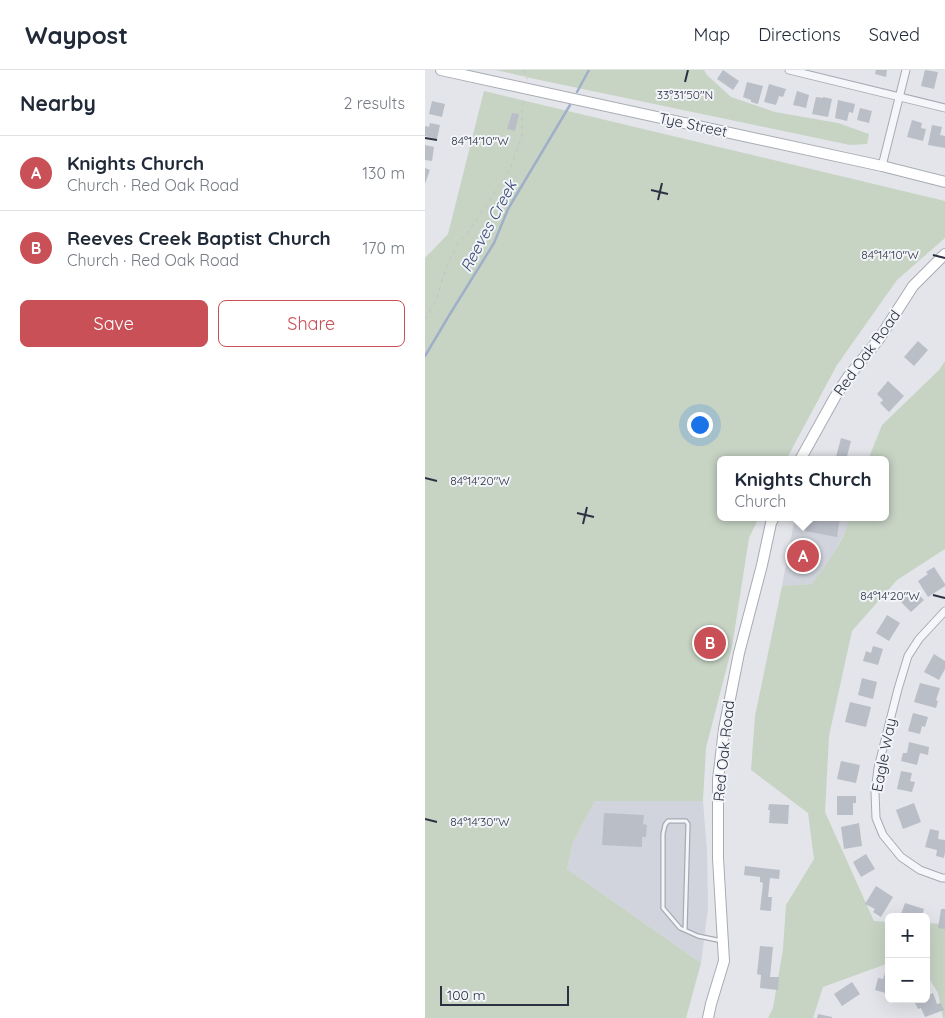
<!DOCTYPE html>
<meta charset="utf-8">
<style>
:root{--surface:#fff;--page:#f2f2f3;--text:#1f2937;--muted:#747a83;--line:#e0e1e3;--accent:#c85056}
body{margin:0;font-family:Quicksand,sans-serif;background:var(--page);color:var(--text)}
.controls{position:absolute;right:15px;bottom:15px;display:grid;overflow:hidden;border-radius:8px;box-shadow:0 5px 20px #0002}
.controls button{width:45px;height:45px;display:grid;place-items:center;padding:0;border:0;border-bottom:1px solid var(--line);background:var(--surface);color:var(--text);font:25px sans-serif}
.scale{position:absolute;left:15px;bottom:12px;width:129px;box-sizing:border-box;padding-left:5px;border:2px solid #2c3142;border-top:0;font-size:14px;line-height:18px;white-space:nowrap;color:#2c3142;-webkit-text-stroke:4px #f2f4f8;paint-order:stroke}
.you{position:absolute;left:274px;top:354px;width:18px;height:18px;margin:-12px;border:4px solid #fff;border-radius:50%;background:#1a73e8;box-shadow:0 0 0 8px #1a73e833}
.badge{display:grid;place-items:center;width:32px;height:32px;border-radius:50%;background:var(--accent);color:#fff;font-size:16px;font-weight:700}
.pin{position:absolute;translate:-50% -50%;border:2px solid #fff;box-shadow:0 1px 5px #0006}
.popup{position:absolute;left:292px;top:386px;width:172px;height:65px;box-sizing:border-box;display:grid;place-content:center;border-radius:8px;background:var(--surface);filter:drop-shadow(0 1px 4px #0005);font-size:16px;white-space:nowrap;color:var(--muted)}
.popup b{font-size:19px;color:var(--text)}
.popup::after{content:'';position:absolute;left:50%;top:100%;margin-left:-10px;border:10px solid transparent;border-top-color:var(--surface)}
.list{margin:0;padding:0;list-style:none}
h2{display:flex;justify-content:space-between;align-items:center;height:65px;margin:0;padding:0 20px;font-size:21px}
h2 small{font-size:16px;font-weight:400;color:var(--muted)}
.list li{display:grid;grid-template-columns:32px 1fr auto;gap:15px;align-items:center;box-sizing:border-box;height:75px;padding:0 20px;border-top:1px solid var(--line)}
.list b{display:block;font-size:19px;white-space:nowrap}
.list p{margin:0;font-size:16px;white-space:nowrap;color:var(--muted)}
.list em{font-size:16px;font-style:normal;color:var(--muted)}
.actions{display:flex;gap:10px;padding:15px 20px}
.actions a{flex:1;padding:11px 0;border:1px solid var(--accent);border-radius:8px;text-align:center;font-size:18px;color:var(--accent)}
.actions .main{background:var(--accent);color:#fff}
.map{position:relative;flex:none;width:520px;height:948px;overflow:hidden}
header{display:flex;align-items:center;gap:30px;box-sizing:border-box;height:70px;padding:0 25px;background:var(--surface);border-bottom:1px solid var(--line)}
header strong{font-size:24px}
nav{display:flex;gap:28px;margin-inline-start:auto;font-size:18px}
main{display:flex}
aside{flex:1;background:var(--surface)}
.map>svg:first-child{display:block}
.built{fill:#d1d4dc}
.green{fill:#c7d4c4}
.lines{fill:none;stroke-linecap:round;stroke-linejoin:round}
.stream{stroke:#a0afc8;stroke-width:2.5}
.building{fill:#babec7}
.lane-casing{stroke:#a8abb4;stroke-width:5.5}
.street-casing{stroke:#a8abb4;stroke-width:9}
.secondary-casing{stroke:#a8abb4;stroke-width:12}
.path{stroke:#c1c3c9;stroke-width:1;stroke-dasharray:4 4;stroke-linecap:butt}
.lane{stroke:#f5f6f9;stroke-width:3}
.street{stroke:#f5f6f9;stroke-width:7}
.secondary{stroke:#fff;stroke-width:10}
.ticks{fill:none;stroke:#2c3142;stroke-width:2}
.labels{text-anchor:middle;stroke-width:4;stroke-linejoin:round;paint-order:stroke}
.street-label{font-size:15px;fill:#2c3142;stroke:#f2f4f8}
.water-label{font-size:16px;font-style:italic;fill:#384c74;stroke:#f2f4f8}
.ticks-label{font-size:12px;text-anchor:middle;fill:#2c3142;stroke:#f2f4f8;stroke-width:4;stroke-linejoin:round;paint-order:stroke}
</style>
<header>
<strong>Waypost</strong>
<nav><a>Map</a><a>Directions</a><a>Saved</a></nav>
</header>
<main>
<aside>
<h2>Nearby<small>2 results</small></h2>
<ul class="list">
<li><span class="badge">A</span><div><b>Knights Church</b><p>Church · Red Oak Road</p></div><em>130 m</em></li>
<li><span class="badge">B</span><div><b>Reeves Creek Baptist Church</b><p>Church · Red Oak Road</p></div><em>170 m</em></li>
</ul>
<div class="actions"><a class="main">Save</a><a>Share</a></div>
</aside>
<div class="map">
<svg width="520" height="948" viewBox="0 0 520 948">
<rect width="100%" height="100%" fill="#e3e5ea"/>
<g class="built">
<polygon points="370,447 425,447 424,454 408,485 387,514 357,516"/>
<polygon points="170,731 278,731 282,781 283,838 276,893 142,799 148,772"/>
</g>
<g class="green">
<polygon points="71,0 279,0 282,5 306,27 350,42 413,53 444,64 442,74 425,75 110,9"/>
<polygon points="59,21 520,131 520,168 472,210 412,295 361,390 296,390 296,447 334,447 324,468 307,577 281,678 278,731 170,731 148,772 142,799 276,893 261,948 0,948 0,188 23,164"/>
<path d="M520,291V479L472,510L427,561L404,666L400,742L449,851L464,852V893L398,917L388,948H343L348,938L358,879L361,835L389,789L383,743L326,700L330,646L357,516L387,514C402,493 419,472 425,447H460V390H443L457,355L514,300Z"/>
<polygon points="501,853 520,854 520,948 518,948 513,923 501,903"/>
</g>
<g class="lines">
<g class="stream">
<polyline points="152,22 164,0"/>
<polyline points="0,286 25,244 69,173 83,139 145,35"/>
</g>
</g>
<g class="building">
<polygon points="298,0 314,11 308,20 292,9"/>
<polygon points="451,0 462,0 461,7 450,4"/>
<polygon points="500,0 513,2 509,19 496,16"/>
<polygon points="322,12 338,16 333,34 326,32 326,30 318,27"/>
<polygon points="344,14 361,19 358,27 354,26 351,35 339,32"/>
<polygon points="372,21 384,25 381,38 368,35"/>
<polygon points="391,27 398,28 398,27 407,29 403,47 387,44"/>
<polygon points="413,30 430,34 428,43 424,42 422,51 410,48"/>
<polygon points="7,31 20,34 17,47 4,44"/>
<polygon points="435,38 447,41 444,53 432,50"/>
<polygon points="87,43 94,44 90,61 82,59"/>
<polygon points="487,50 497,53 496,58 501,59 498,71 482,67"/>
<polygon points="5,53 15,55 12,69 0,66 0,56 4,57"/>
<polygon points="507,55 517,57 515,65 520,66 520,78 503,75"/>
<polygon points="0,75 9,77 7,91 0,90"/>
<polygon points="0,98 5,100 0,114"/>
<polygon points="493,271 503,280 489,296 479,287"/>
<polygon points="463,311 479,326 464,342 455,333 458,330 452,324"/>
<polygon points="416,368 426,371 421,390 411,387"/>
<polygon points="383,447 393,447 408,450 408,447 415,447 412,467 380,461"/>
<polygon points="509,497 520,514 520,516 503,527 493,511 503,504 501,502"/>
<polygon points="491,522 499,530 486,542 475,531 483,524 486,527"/>
<polygon points="462,545 475,553 464,571 451,563"/>
<polygon points="448,576 458,579 453,595 438,591 441,581 446,583"/>
<polygon points="509,584 520,591 520,599 514,610 499,602"/>
<polygon points="437,608 452,612 448,629 433,625"/>
<polygon points="495,613 515,618 511,630 513,631 511,638 489,632"/>
<polygon points="425,632 446,637 441,657 420,652"/>
<polygon points="488,643 503,647 500,657 497,656 495,664 483,661"/>
<polygon points="484,672 504,677 503,685 495,683 492,695 476,691 478,683 482,683"/>
<polygon points="416,691 435,695 431,713 412,709"/>
<polygon points="476,701 487,703 485,711 490,712 487,722 472,719"/>
<polygon points="412,726 431,726 431,733 428,733 428,745 412,745"/>
<polygon points="489,733 496,752 478,759 471,740"/>
<polygon points="344,734 364,735 363,754 344,753 345,740 343,740"/>
<polygon points="179,743 219,745 218,754 222,755 221,767 217,767 217,777 177,775"/>
<polygon points="434,753 437,776 419,779 416,757"/>
<polygon points="505,759 514,761 513,769 520,770 520,782 519,788 511,786 512,780 500,777"/>
<polygon points="441,784 450,799 436,807 428,792"/>
<polygon points="320,796 355,800 354,809 345,808 343,827 347,827 346,841 335,840 338,813 335,812 335,807 319,805"/>
<polygon points="451,816 468,827 456,847 448,842 450,839 440,834"/>
<polygon points="480,833 499,839 497,847 475,847"/>
<polygon points="516,839 520,839 520,859 513,858"/>
<polygon points="335,876 348,877 345,907 354,907 353,920 335,918 336,905 332,904"/>
<polygon points="460,903 464,904 464,924 450,920 453,908 458,909"/>
<polygon points="427,912 435,924 417,936 409,924"/>
<polygon points="508,923 512,934 516,933 519,940 500,947 496,938 493,939 489,931 493,929 501,929 501,926"/>
<polygon points="393,944 407,947 407,948 392,948"/>
</g>
<g class="lines">
<g class="lane-casing">
<polyline id="lane" points="260,860 263,754 261,751 243,751 240,755 238,764 238,838 255,858 273,866 297,871"/>
</g>
<g class="street-casing">
<g id="street">
<polyline points="364,0 520,38"/>
<polyline points="457,96 481,0"/>
<polyline points="520,541 494,569 483,586 473,619 453,698 450,722 451,748 458,765 476,787 495,800 517,808 520,808"/>
</g>
</g>
<g class="secondary-casing">
<g id="secondary">
<polyline points="16,0 457,96 520,112"/>
<polyline points="375,390 410,327 423,307 454,269 488,216 520,184"/>
<polyline points="283,948 286,934 299,891 293,788 293,710 299,659 314,583 337,495 346,453 349,447"/>
</g>
</g>
<g class="path">
<polyline points="99,0 102,9"/>
<polyline points="0,249 11,230 22,195 34,171 43,162 84,102 97,65 97,39 99,29"/>
</g>
<use href="#lane" class="lane"/>
<use href="#street" class="street"/>
<use href="#secondary" class="secondary"/>
</g>
<path class="ticks" d="M260,12L263,0M0,68L12,70M226,120L243,124M233,130L237,113M508,185L520,188M0,408L12,411M152,443L169,447M158,454L162,437M508,525L520,528M0,749L12,752"/>
<g class="labels">
<g class="street-label">
<text transform="translate(268 55) rotate(12)" y="5">Tye Street</text>
<text transform="translate(442 283) rotate(-54)" y="5">Red Oak Road</text>
<text transform="translate(299 681) rotate(-84)" y="5">Red Oak Road</text>
<text transform="translate(459 685) rotate(-79)" y="5">Eagle Way</text>
</g>
<g class="water-label">
<text transform="translate(63 156) rotate(-62)" y="6">Reeves Creek</text>
</g>
</g>
<g class="ticks-label">
<text x="260" y="29">33°31'50"N</text>
<text x="55" y="75">84°14'10"W</text>
<text x="465" y="189">84°14'10"W</text>
<text x="55" y="415">84°14'20"W</text>
<text x="465" y="530">84°14'20"W</text>
<text x="55" y="756">84°14'30"W</text>
</g>
</svg>
<div class="controls">
<button>+</button>
<button>−</button>
</div>
<div class="scale">100 m</div>
<div class="you"></div>
<div class="pin badge" style="left:378px;top:486px">A</div>
<div class="popup"><b>Knights Church</b>Church</div>
<div class="pin badge" style="left:285px;top:573px">B</div>
</div>
</main>
